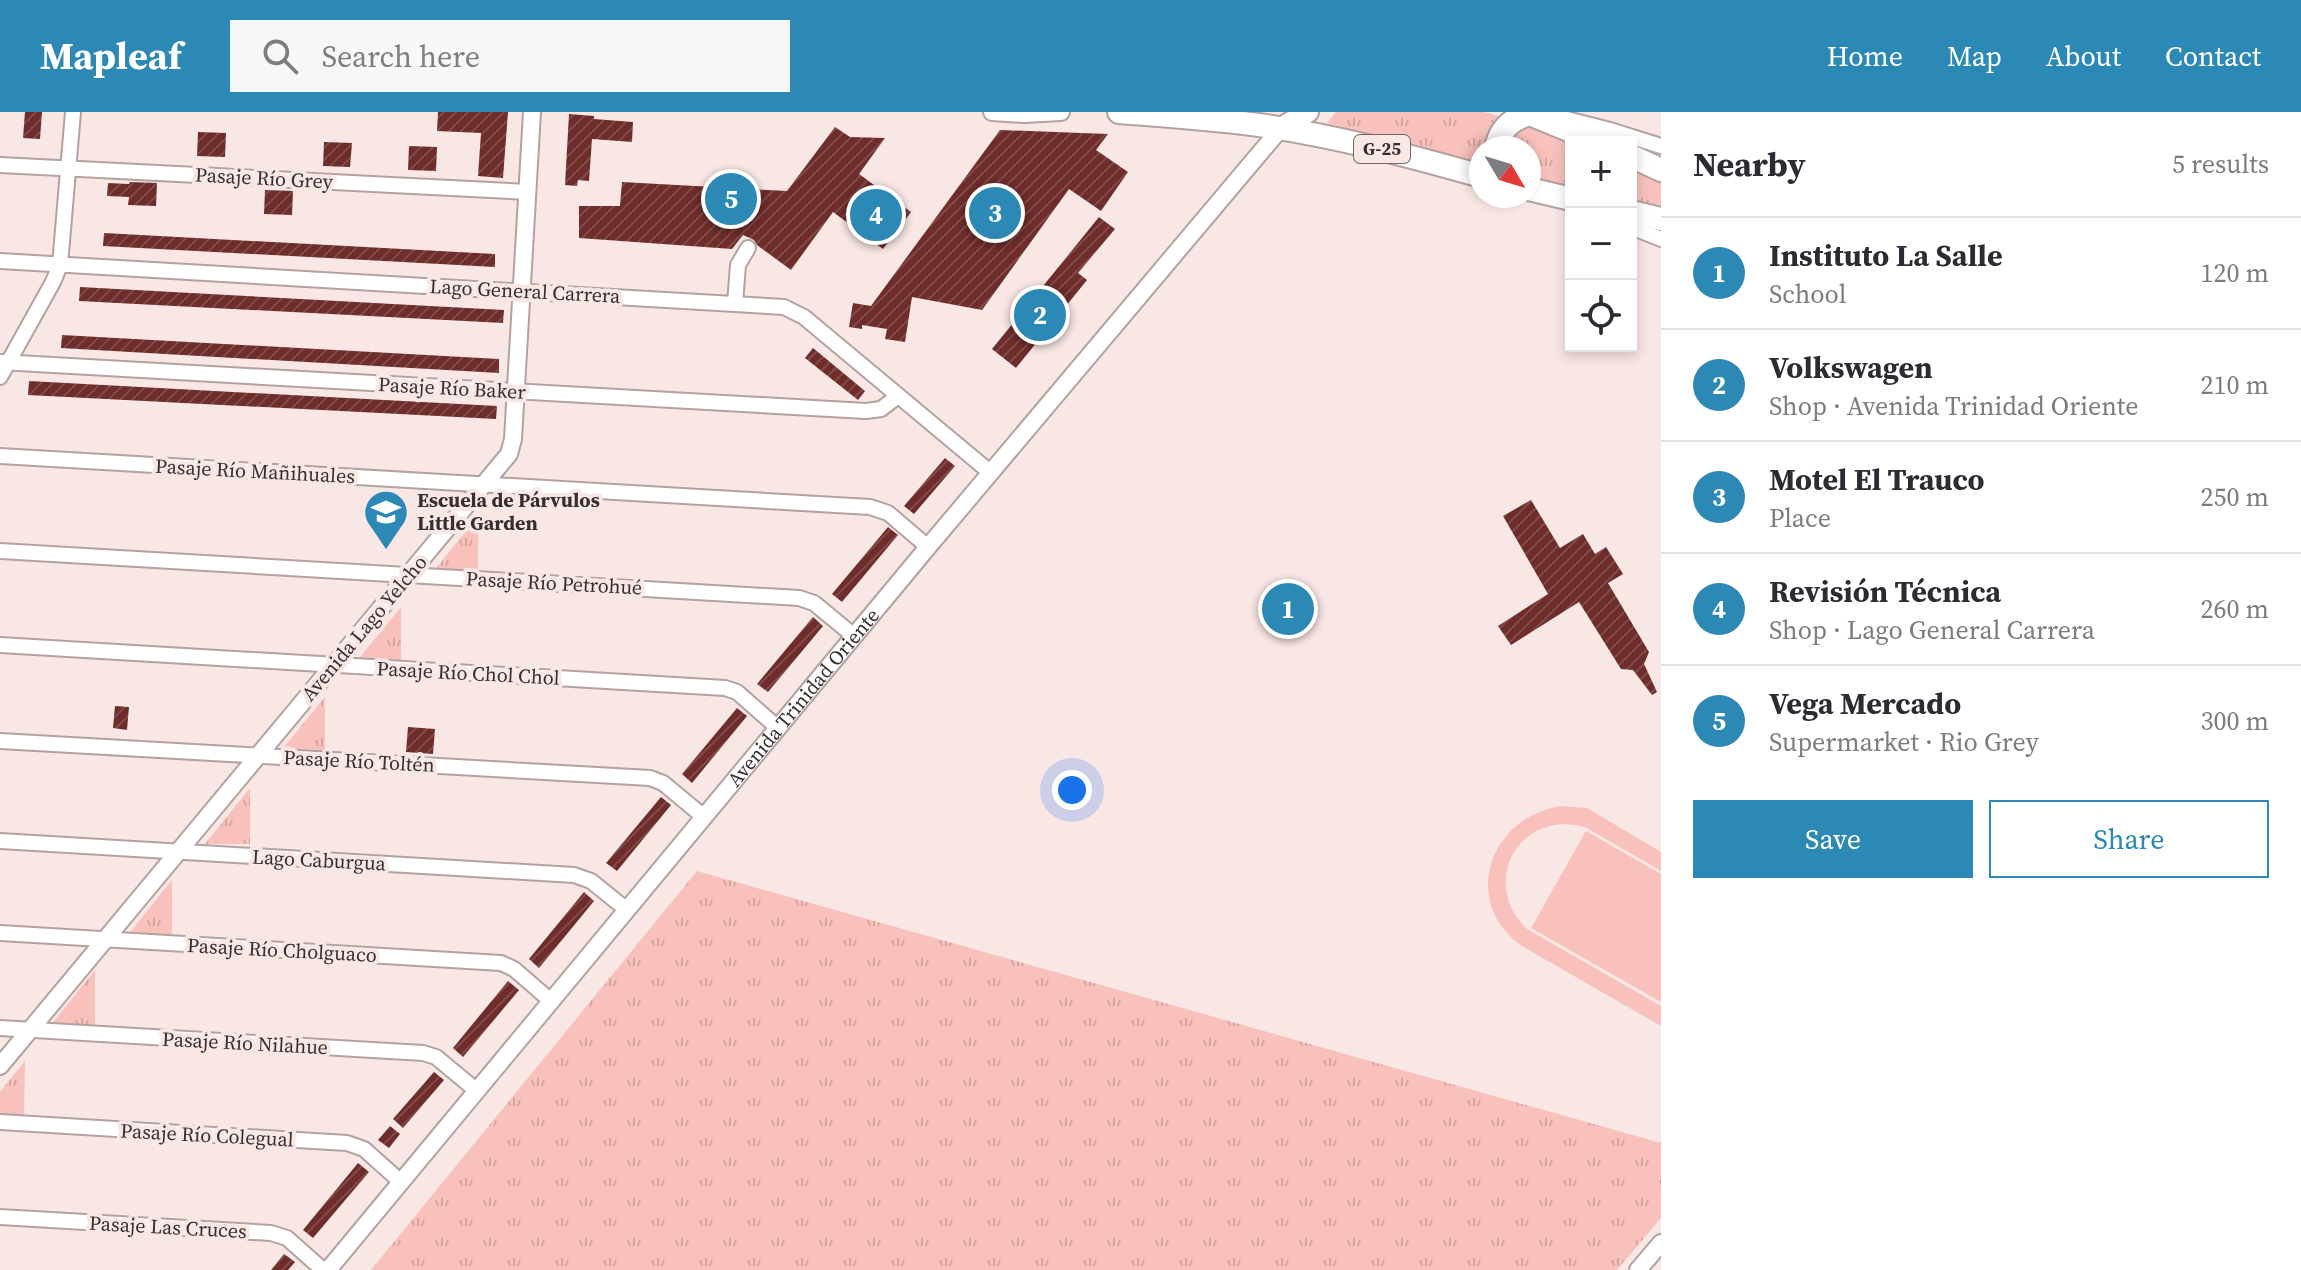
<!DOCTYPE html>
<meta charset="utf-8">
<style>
:root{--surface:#fff;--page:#f7f7f7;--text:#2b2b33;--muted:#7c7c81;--line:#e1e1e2;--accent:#2c88b4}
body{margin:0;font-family:"Source Serif 4",serif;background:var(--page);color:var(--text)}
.controls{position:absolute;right:24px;top:24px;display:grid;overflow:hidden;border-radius:0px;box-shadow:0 4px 12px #0003}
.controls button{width:72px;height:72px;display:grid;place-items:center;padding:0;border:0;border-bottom:2px solid var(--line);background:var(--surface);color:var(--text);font:40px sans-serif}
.compass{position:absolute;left:1469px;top:24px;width:72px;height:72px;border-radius:50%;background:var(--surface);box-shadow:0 4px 12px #0003;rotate:128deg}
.you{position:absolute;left:1072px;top:678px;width:28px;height:28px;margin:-20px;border:6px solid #fff;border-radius:50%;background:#1a73e8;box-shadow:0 0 0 12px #1a73e833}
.badge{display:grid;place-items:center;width:52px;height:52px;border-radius:50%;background:var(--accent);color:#fff;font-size:26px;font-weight:700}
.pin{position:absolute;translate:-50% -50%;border:4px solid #fff;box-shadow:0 2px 8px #0006}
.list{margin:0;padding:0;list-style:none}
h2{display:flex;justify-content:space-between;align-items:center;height:104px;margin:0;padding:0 32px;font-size:34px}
h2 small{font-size:26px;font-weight:400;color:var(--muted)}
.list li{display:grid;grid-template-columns:52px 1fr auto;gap:24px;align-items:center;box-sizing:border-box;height:112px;padding:0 32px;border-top:2px solid var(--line)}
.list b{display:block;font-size:30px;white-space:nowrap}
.list p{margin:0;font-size:26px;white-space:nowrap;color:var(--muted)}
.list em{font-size:26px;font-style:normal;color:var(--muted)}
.actions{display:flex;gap:16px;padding:24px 32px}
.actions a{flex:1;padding:18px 0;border:2px solid var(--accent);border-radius:0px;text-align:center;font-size:28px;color:var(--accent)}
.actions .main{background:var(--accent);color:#fff}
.icon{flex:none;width:44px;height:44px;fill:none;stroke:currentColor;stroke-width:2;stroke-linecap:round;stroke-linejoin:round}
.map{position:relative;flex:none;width:1661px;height:1158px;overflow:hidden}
header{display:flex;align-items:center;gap:48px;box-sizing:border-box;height:112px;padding:0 40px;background:var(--accent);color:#fff}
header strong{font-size:38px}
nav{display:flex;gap:44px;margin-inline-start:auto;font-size:28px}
.search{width:560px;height:72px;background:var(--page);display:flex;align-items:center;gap:20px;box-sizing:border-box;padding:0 28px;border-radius:0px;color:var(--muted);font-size:30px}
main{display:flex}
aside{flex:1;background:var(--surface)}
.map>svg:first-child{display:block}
.grass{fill:url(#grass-tufts)}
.garden{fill:#f8c1bc}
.building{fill:url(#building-hatch)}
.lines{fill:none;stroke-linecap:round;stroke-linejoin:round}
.minor-casing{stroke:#b3a2a0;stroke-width:18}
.tertiary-casing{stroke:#b3a2a0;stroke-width:20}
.secondary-casing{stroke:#b3a2a0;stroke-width:24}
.primary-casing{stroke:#b3a2a0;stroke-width:26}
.minor{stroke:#fff;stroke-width:14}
.tertiary{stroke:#fff;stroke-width:16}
.secondary{stroke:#fff;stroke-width:20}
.primary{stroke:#fff;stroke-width:22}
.labels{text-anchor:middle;stroke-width:8;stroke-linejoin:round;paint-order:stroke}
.shield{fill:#f9e7e5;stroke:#706666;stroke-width:2}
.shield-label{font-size:18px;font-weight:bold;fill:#362f2f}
.street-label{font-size:20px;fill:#362f2f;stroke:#f9e7e5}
.poi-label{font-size:20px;font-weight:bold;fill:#362f2f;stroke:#f9e7e5;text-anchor:start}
</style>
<header>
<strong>Mapleaf</strong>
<div class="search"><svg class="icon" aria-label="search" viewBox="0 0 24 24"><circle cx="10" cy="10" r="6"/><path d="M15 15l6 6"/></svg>Search here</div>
<nav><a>Home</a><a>Map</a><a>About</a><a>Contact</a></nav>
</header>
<main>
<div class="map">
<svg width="1661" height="1158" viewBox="0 0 1661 1158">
<defs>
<pattern id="grass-tufts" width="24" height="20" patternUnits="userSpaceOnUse" patternTransform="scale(2)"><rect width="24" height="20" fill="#f8c1bc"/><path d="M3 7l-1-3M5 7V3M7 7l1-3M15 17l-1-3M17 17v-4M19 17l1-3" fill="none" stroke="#d5a6a2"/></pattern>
<pattern id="building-hatch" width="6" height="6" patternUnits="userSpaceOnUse" patternTransform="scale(2)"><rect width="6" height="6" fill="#6e2c2a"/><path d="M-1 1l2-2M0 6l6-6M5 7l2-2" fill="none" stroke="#7f4a48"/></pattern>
</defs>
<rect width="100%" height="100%" fill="#f9e7e5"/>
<g class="grass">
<polygon points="1336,0 1484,0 1524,11 1571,30 1571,75 1529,64 1529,36 1481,36 1481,52 1327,11"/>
<polygon points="1631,54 1661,66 1661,96 1631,89"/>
<polygon points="478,404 478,460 433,460"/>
<polygon points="401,495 401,550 356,550"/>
<polygon points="325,585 325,640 280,640"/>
<polygon points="250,676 250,732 205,732"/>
<polygon points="697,759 1661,1031 1661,1106 1617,1158 371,1158"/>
<polygon points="172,768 172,824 127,824"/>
<polygon points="95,858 95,914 50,914"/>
<polygon points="25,949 24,1005 0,1005 0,980"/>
</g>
<g class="garden">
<path d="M1561,694L1587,696L1661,740V759L1585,715C1520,697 1478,770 1527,817L1661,894V914L1522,834C1460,790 1489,705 1561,694Z"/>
<polygon points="1586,719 1661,762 1661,890 1531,816"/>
</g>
<g class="building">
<polygon points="25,0 42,0 40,27 23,26"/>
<polygon points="438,0 508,0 503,66 478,64 481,21 437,19"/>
<polygon points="569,2 594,4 594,7 633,10 632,30 592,27 589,69 578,68 577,74 565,73"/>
<polygon points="835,15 850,25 885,26 859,62 911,100 883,137 833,100 791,158 757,133 754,128 743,123 732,137 579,126 579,94 620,94 622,70 787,79"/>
<polygon points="1000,18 1108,22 1096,38 1128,60 1101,99 1069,77 982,198 912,185 905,230 885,227 887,217 862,213 862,217 849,215 853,191 871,194"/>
<polygon points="198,20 226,21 225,45 197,44"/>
<polygon points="324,30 352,31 350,55 323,54"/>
<polygon points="409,34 437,35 436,59 408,58"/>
<polygon points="130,70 157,71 156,94 128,93 129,85 107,84 108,71 129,72"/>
<polygon points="265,78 293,79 292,103 264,102"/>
<polygon points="1099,105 1115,117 1078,161 1087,168 1016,256 992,237"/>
<polygon points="104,121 495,142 495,155 103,134"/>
<polygon points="80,175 504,198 503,211 79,189"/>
<polygon points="62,223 499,247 499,261 61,236"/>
<polygon points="813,236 865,279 858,288 805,246"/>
<polygon points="29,269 497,294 496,307 28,283"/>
<polygon points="945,346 955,354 914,402 904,394"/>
<polygon points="1531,388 1560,436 1583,422 1595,442 1606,435 1623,462 1608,471 1649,540 1644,552 1657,580 1652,583 1633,558 1621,557 1579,490 1511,533 1498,514 1548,482 1503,404"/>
<polygon points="888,415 898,423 842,490 832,482"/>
<polygon points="813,505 823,514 768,580 757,572"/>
<polygon points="115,594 129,595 127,618 113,616"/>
<polygon points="737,596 747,604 692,671 682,662"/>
<polygon points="408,615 435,617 433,642 406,640"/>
<polygon points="661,685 671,693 617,759 606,751"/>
<polygon points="584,780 594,789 539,856 529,847"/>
<polygon points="508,869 519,878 463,945 453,936"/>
<polygon points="434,960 444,968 403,1016 393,1007"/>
<polygon points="390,1014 400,1022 389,1036 378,1028"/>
<polygon points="358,1051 369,1060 313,1126 303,1118"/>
<polygon points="284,1142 295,1150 288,1158 271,1158"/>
</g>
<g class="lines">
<g class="minor-casing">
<g id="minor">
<polyline points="1555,4 1610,18 1661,34"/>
<polyline points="0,53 528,80"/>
<polyline points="1631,115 1661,127"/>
<polyline points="0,149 784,195 804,205 991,361"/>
<polyline points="735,191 738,153 748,136"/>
<polyline points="0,250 866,299 881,297 898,284"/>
<polyline points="0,265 53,170 60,153 73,0"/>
<polyline points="0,344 870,395 888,401 928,435"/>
<polyline points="0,439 799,486 814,491 854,524"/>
<polyline points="0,533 725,576 737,580 778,616"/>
<polyline points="0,629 650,666 663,671 704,705"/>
<polyline points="0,729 574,763 591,769 627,798"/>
<polyline points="0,821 501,851 514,857 551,889"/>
<polyline points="0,916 423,941 436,945 477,979"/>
<polyline points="0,1010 347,1031 364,1037 401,1070"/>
<polyline points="0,1105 271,1121 287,1126 323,1158"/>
</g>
</g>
<g class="tertiary-casing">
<g id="tertiary">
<polyline points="992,0 1024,2 1061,0"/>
<polyline points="0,954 509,342 513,327 532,0"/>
<path id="s1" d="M328,1158L928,435L1281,16"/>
<polyline points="1638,1158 1661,1131"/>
</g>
</g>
<g class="secondary-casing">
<polyline id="secondary" points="1281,16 1308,0"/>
</g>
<g class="primary-casing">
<g id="primary">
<path d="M1119,0C1168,4 1217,7 1266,14C1339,25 1410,44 1481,64"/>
<polyline points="1525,0 1598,30"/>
<path d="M1496,36C1500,17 1512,6 1531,2"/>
<polyline points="1631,44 1661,58"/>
<polyline points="1529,77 1571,87"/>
<polyline points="1631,100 1661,107"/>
</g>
</g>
<use href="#minor" class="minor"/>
<use href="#tertiary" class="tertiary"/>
<use href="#secondary" class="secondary"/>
<use href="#primary" class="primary"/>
</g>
<defs>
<g id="school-pin" transform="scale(2.3)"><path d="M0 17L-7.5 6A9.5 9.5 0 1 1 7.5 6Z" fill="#2c88b4" stroke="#f9e7e5"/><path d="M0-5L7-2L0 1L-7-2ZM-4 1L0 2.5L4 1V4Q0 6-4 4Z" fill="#fff"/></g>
</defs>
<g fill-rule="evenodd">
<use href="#school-pin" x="386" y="400"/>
</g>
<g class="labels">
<rect class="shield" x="1354" y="23" width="56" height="28" rx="6"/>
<g class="shield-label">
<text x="1382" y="43">G-25</text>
</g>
<g class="street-label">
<text transform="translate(264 66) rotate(3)" y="7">Pasaje Río Grey</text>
<text transform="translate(525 179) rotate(3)" y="7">Lago General Carrera</text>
<text transform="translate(452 276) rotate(3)" y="7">Pasaje Río Baker</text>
<text transform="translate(255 359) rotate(3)" y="7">Pasaje Río Mañihuales</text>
<text transform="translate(554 471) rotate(3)" y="7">Pasaje Río Petrohué</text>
<text transform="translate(364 516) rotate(-50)" y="7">Avenida Lago Yelcho</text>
<text transform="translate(468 561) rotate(3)" y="7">Pasaje Río Chol Chol</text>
<text dy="7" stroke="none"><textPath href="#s1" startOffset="744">Avenida Trinidad Oriente</textPath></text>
<text transform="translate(359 649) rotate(3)" y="7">Pasaje Río Toltén</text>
<text transform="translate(319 748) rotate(3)" y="7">Lago Caburgua</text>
<text transform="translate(282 838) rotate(3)" y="7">Pasaje Río Cholguaco</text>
<text transform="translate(245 931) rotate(3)" y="7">Pasaje Río Nilahue</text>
<text transform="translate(207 1023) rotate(3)" y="7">Pasaje Río Colegual</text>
<text transform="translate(168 1115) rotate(3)" y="7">Pasaje Las Cruces</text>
</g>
<g class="poi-label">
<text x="417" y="395">Escuela de Párvulos<tspan x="417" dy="23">Little Garden</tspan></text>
</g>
</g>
</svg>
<div class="controls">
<button>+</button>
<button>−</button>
<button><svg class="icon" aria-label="locate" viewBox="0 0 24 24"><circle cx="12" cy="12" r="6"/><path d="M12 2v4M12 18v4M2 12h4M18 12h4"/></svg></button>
</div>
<svg class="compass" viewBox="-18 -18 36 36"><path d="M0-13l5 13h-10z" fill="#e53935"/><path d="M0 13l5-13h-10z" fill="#7c7c81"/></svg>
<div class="you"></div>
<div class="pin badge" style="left:1288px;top:497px">1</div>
<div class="pin badge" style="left:1040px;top:203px">2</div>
<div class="pin badge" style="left:995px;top:101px">3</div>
<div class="pin badge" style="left:876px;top:103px">4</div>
<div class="pin badge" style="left:731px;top:87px">5</div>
</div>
<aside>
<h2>Nearby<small>5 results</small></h2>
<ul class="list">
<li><span class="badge">1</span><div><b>Instituto La Salle</b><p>School</p></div><em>120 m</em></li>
<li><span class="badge">2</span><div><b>Volkswagen</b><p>Shop · Avenida Trinidad Oriente</p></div><em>210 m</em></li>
<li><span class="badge">3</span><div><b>Motel El Trauco</b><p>Place</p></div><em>250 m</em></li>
<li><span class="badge">4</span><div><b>Revisión Técnica</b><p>Shop · Lago General Carrera</p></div><em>260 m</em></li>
<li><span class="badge">5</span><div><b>Vega Mercado</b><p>Supermarket · Rio Grey</p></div><em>300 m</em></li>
</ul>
<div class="actions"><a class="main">Save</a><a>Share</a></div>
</aside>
</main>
